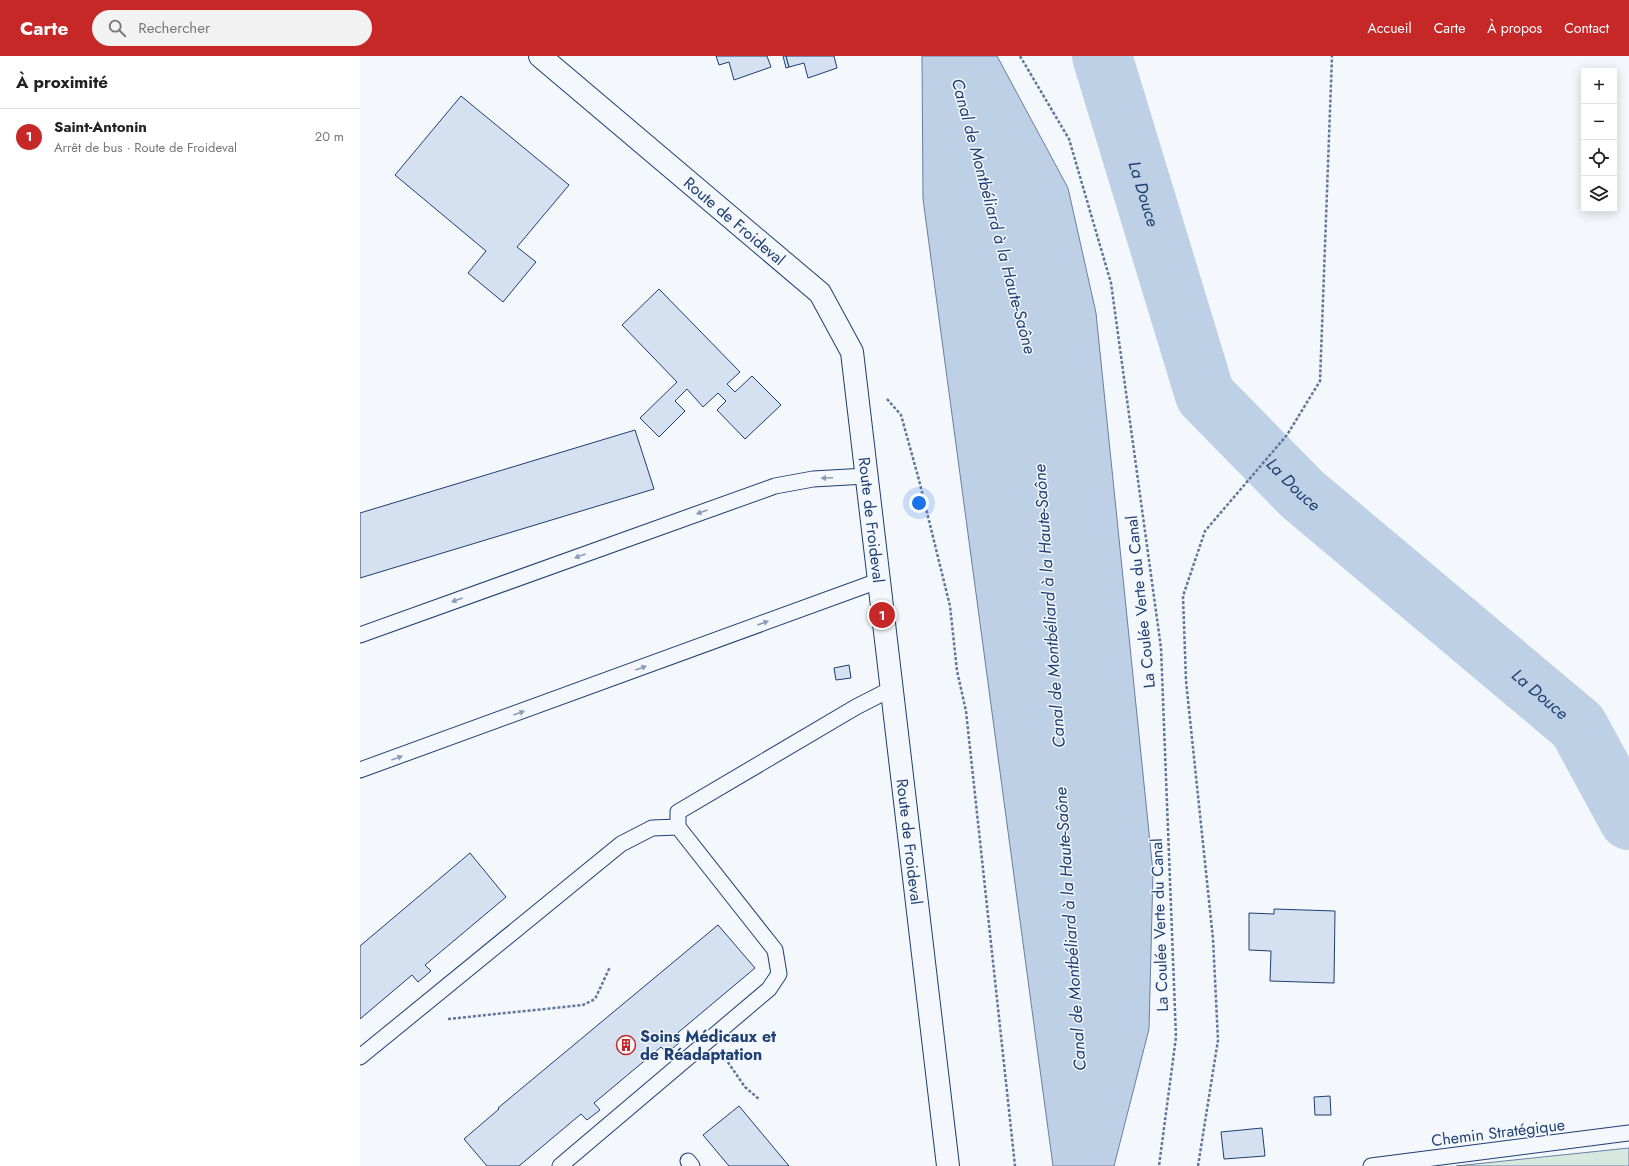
<!DOCTYPE html>
<html lang="fr">
<meta charset="utf-8">
<style>
:root{--surface:#fff;--page:#f2f2f2;--text:#222;--muted:#767676;--line:#e0e0e0;--accent:#c62828}
body{margin:0;font-family:Jost,sans-serif;background:var(--page);color:var(--text)}
.controls{position:absolute;right:12px;top:12px;display:grid;overflow:hidden;border-radius:0px;box-shadow:0 2px 10px #0003}
.controls button{width:36px;height:36px;display:grid;place-items:center;padding:0;border:0;border-bottom:1px solid var(--line);background:var(--surface);color:var(--text);font:20px sans-serif}
.you{position:absolute;left:559px;top:447px;width:14px;height:14px;margin:-10px;border:3px solid #fff;border-radius:50%;background:#1a73e8;box-shadow:0 0 0 6px #1a73e833}
.badge{display:grid;place-items:center;width:26px;height:26px;border-radius:50%;background:var(--accent);color:#fff;font-size:13px;font-weight:700}
.pin{position:absolute;translate:-50% -50%;border:2px solid #fff;box-shadow:0 1px 4px #0006}
.list{margin:0;padding:0;list-style:none}
h2{display:flex;justify-content:space-between;align-items:center;height:52px;margin:0;padding:0 16px;font-size:17px}
h2 small{font-size:13px;font-weight:400;color:var(--muted)}
.list li{display:grid;grid-template-columns:26px 1fr auto;gap:12px;align-items:center;box-sizing:border-box;height:56px;padding:0 16px;border-top:1px solid var(--line)}
.list b{display:block;font-size:15px;white-space:nowrap}
.list p{margin:0;font-size:13px;white-space:nowrap;color:var(--muted)}
.list em{font-size:13px;font-style:normal;color:var(--muted)}
.icon{flex:none;width:22px;height:22px;fill:none;stroke:currentColor;stroke-width:2;stroke-linecap:round;stroke-linejoin:round}
.map{position:relative;flex:none;width:1269px;height:1110px;overflow:hidden}
header{display:flex;align-items:center;gap:24px;box-sizing:border-box;height:56px;padding:0 20px;background:var(--accent);color:#fff}
header strong{font-size:19px}
nav{display:flex;gap:22px;margin-inline-start:auto;font-size:14px}
.search{width:280px;height:36px;background:var(--page);display:flex;align-items:center;gap:10px;box-sizing:border-box;padding:0 14px;border-radius:22px;color:var(--muted);font-size:15px}
main{display:flex}
aside{flex:1;background:var(--surface)}
.map>svg:first-child{display:block}
.green{fill:#d7e8df;stroke:#687fa3}
.water{fill:#bed0e5;stroke:#687fa3}
.lines{fill:none;stroke-linecap:round;stroke-linejoin:round}
.river{stroke:#bed0e5;stroke-width:60}
.building{fill:#d5e0f0;stroke:#1d3f73}
.service-casing{stroke:#1d3f73;stroke-width:17}
.tertiary-casing{stroke:#1d3f73;stroke-width:24}
.path{stroke:#5e769c;stroke-width:2.5;stroke-dasharray:3 2;stroke-linecap:butt}
.service{stroke:#f4f7fb;stroke-width:15}
.tertiary{stroke:#f4f7fb;stroke-width:22}
.oneway{fill:#889bb7}
.labels{text-anchor:middle;stroke-width:3;stroke-linejoin:round;paint-order:stroke}
.street-label{font-size:16px;fill:#1d3f73;stroke:#f4f7fb}
.poi-label{font-size:16px;font-weight:bold;fill:#1d3f73;stroke:#f4f7fb;text-anchor:start}
.water-label{font-size:17px;font-style:italic;fill:#1d3f73;stroke:#f4f7fb}
</style>
<header>
<strong>Carte</strong>
<div class="search"><svg class="icon" aria-label="search" viewBox="0 0 24 24"><circle cx="10" cy="10" r="6"/><path d="M15 15l6 6"/></svg>Rechercher</div>
<nav><a>Accueil</a><a>Carte</a><a>À propos</a><a>Contact</a></nav>
</header>
<main>
<aside>
<h2>À proximité<small></small></h2>
<ul class="list">
<li><span class="badge">1</span><div><b>Saint-Antonin</b><p>Arrêt de bus · Route de Froideval</p></div><em>20 m</em></li>
</ul>
</aside>
<div class="map">
<svg width="1269" height="1110" viewBox="0 0 1269 1110">
<rect width="100%" height="100%" fill="#f4f7fb"/>
<polygon class="green" points="1269,1092 1269,1110 1096,1110"/>
<polygon class="water" points="562,0 637,0 708,132 736,257 793,816 789,973 754,1110 693,1110 563,143"/>
<g class="lines">
<path class="river" id="s1" d="M742,0L845,339L942,438L1218,670L1269,764"/>
</g>
<g class="building">
<polygon points="356,0 407,0 411,11 374,24 369,6 359,9"/>
<polygon points="423,0 426,0 429,11 426,12"/>
<polygon points="426,0 474,0 477,12 448,22 444,7 429,11"/>
<polygon points="101,40 209,129 157,191 176,206 143,246 108,217 126,195 35,119"/>
<polygon points="299,233 380,316 367,328 375,336 392,320 421,349 385,383 357,354 366,345 358,337 343,351 327,333 315,345 325,355 299,381 280,362 317,326 262,269"/>
<polygon points="275,374 294,433 0,522 0,457"/>
<polygon points="489,609 491,622 476,624 474,612"/>
<polygon points="110,797 146,841 65,909 71,915 58,926 52,919 0,963 0,890"/>
<polygon points="914,853 975,855 974,927 910,925 911,895 889,894 889,857 914,858"/>
<polygon points="358,869 395,912 314,980 319,987 307,997 301,991 234,1047 240,1054 227,1064 221,1058 159,1110 127,1110 104,1083 139,1053 138,1052"/>
<polygon points="970,1040 971,1059 955,1059 954,1041"/>
<polygon points="379,1050 429,1110 369,1110 343,1079"/>
<polygon points="902,1072 905,1100 864,1103 861,1076"/>
</g>
<g class="lines">
<g class="service-casing">
<g id="service">
<polyline points="0,579 415,430 453,423 506,420"/>
<polyline points="0,714 518,525"/>
<polyline points="318,771 318,756 496,651 531,633"/>
<polyline points="0,1001 261,788 292,772 318,771 415,894 419,918 409,933 200,1110"/>
<polyline points="328,1105 332,1110"/>
<polyline points="1011,1110 1269,1077"/>
</g>
</g>
<g class="tertiary-casing">
<g id="tertiary">
<path id="s2" d="M180,0L460,237L492,296L588,1110"/>
</g>
</g>
<g class="path">
<polyline points="660,0 709,83 751,227 801,592 816,981 799,1110"/>
<polyline points="527,343 541,359 559,424 590,550 597,615 606,655 655,1110"/>
<polyline points="88,963 223,949 235,943 250,911"/>
<polyline points="365,1002 385,1031 400,1044"/>
<polyline points="838,1110 858,984 853,883 826,625 823,540 845,475 927,379 960,325 972,0"/>
</g>
<use href="#service" class="service"/>
<use href="#tertiary" class="tertiary"/>
</g>
<defs><path id="oneway-solid" d="M-6-.8H1V-3.2L6.5 0L1 3.2V.8H-6Z"/></defs>
<g class="oneway">
<use href="#oneway-solid" transform="translate(467 422) rotate(177)"/>
<use href="#oneway-solid" transform="translate(342 456) rotate(160)"/>
<use href="#oneway-solid" transform="translate(220 500) rotate(160)"/>
<use href="#oneway-solid" transform="translate(97 544) rotate(160)"/>
<use href="#oneway-solid" transform="translate(403 567) rotate(-20)"/>
<use href="#oneway-solid" transform="translate(281 612) rotate(-20)"/>
<use href="#oneway-solid" transform="translate(159 657) rotate(-20)"/>
<use href="#oneway-solid" transform="translate(37 702) rotate(-20)"/>
</g>
<defs>
<g id="building-ring" transform="scale(1)"><circle r="9.5" fill="#f4f7fb" stroke="#c62828" stroke-width="1.5"/><path d="M-4-6H4V6H1V3H-1V6H-4ZM-2.5-4.3h1.7v1.8h-1.7ZM.8-4.3h1.7v1.8H.8ZM-2.5-1h1.7V.8h-1.7ZM.8-1h1.7V.8H.8Z" fill="#c62828"/></g>
</defs>
<g fill-rule="evenodd">
<use href="#building-ring" x="266" y="989"/>
</g>
<g class="labels">
<g class="street-label">
<text dy="6" stroke="none"><textPath href="#s2" startOffset="255">Route de Froideval</textPath></text>
<text dy="6" stroke="none"><textPath href="#s2" startOffset="603">Route de Froideval</textPath></text>
<text transform="translate(780 546) rotate(-96)" y="6">La Coulée Verte du Canal</text>
<text dy="6" stroke="none"><textPath href="#s2" startOffset="927">Route de Froideval</textPath></text>
<text transform="translate(799 869) rotate(-92)" y="6">La Coulée Verte du Canal</text>
<text transform="translate(1138 1076) rotate(-7)" y="6">Chemin Stratégique</text>
</g>
<g class="poi-label">
<text x="280" y="986">Soins Médicaux et<tspan x="280" dy="18">de Réadaptation</tspan></text>
</g>
<g class="water-label">
<text dy="6" stroke="none"><textPath href="#s1" startOffset="144">La Douce</textPath></text>
<text transform="translate(634 160) rotate(75)" y="6">Canal de Montbéliard à la Haute-Saône</text>
<text dy="6" stroke="none"><textPath href="#s1" startOffset="480">La Douce</textPath></text>
<text transform="translate(689 550) rotate(-94)" y="6">Canal de Montbéliard à la Haute-Saône</text>
<text dy="6" stroke="none"><textPath href="#s1" startOffset="804">La Douce</textPath></text>
<text transform="translate(710 873) rotate(-94)" y="6">Canal de Montbéliard à la Haute-Saône</text>
</g>
</g>
</svg>
<div class="controls">
<button>+</button>
<button>−</button>
<button><svg class="icon" aria-label="locate" viewBox="0 0 24 24"><circle cx="12" cy="12" r="6"/><path d="M12 2v4M12 18v4M2 12h4M18 12h4"/></svg></button>
<button><svg class="icon" aria-label="layers" viewBox="0 0 24 24"><path d="M12 4l9 5-9 5-9-5zM3 14l9 5 9-5"/></svg></button>
</div>
<div class="you"></div>
<div class="pin badge" style="left:522px;top:559px">1</div>
</div>
</main>
